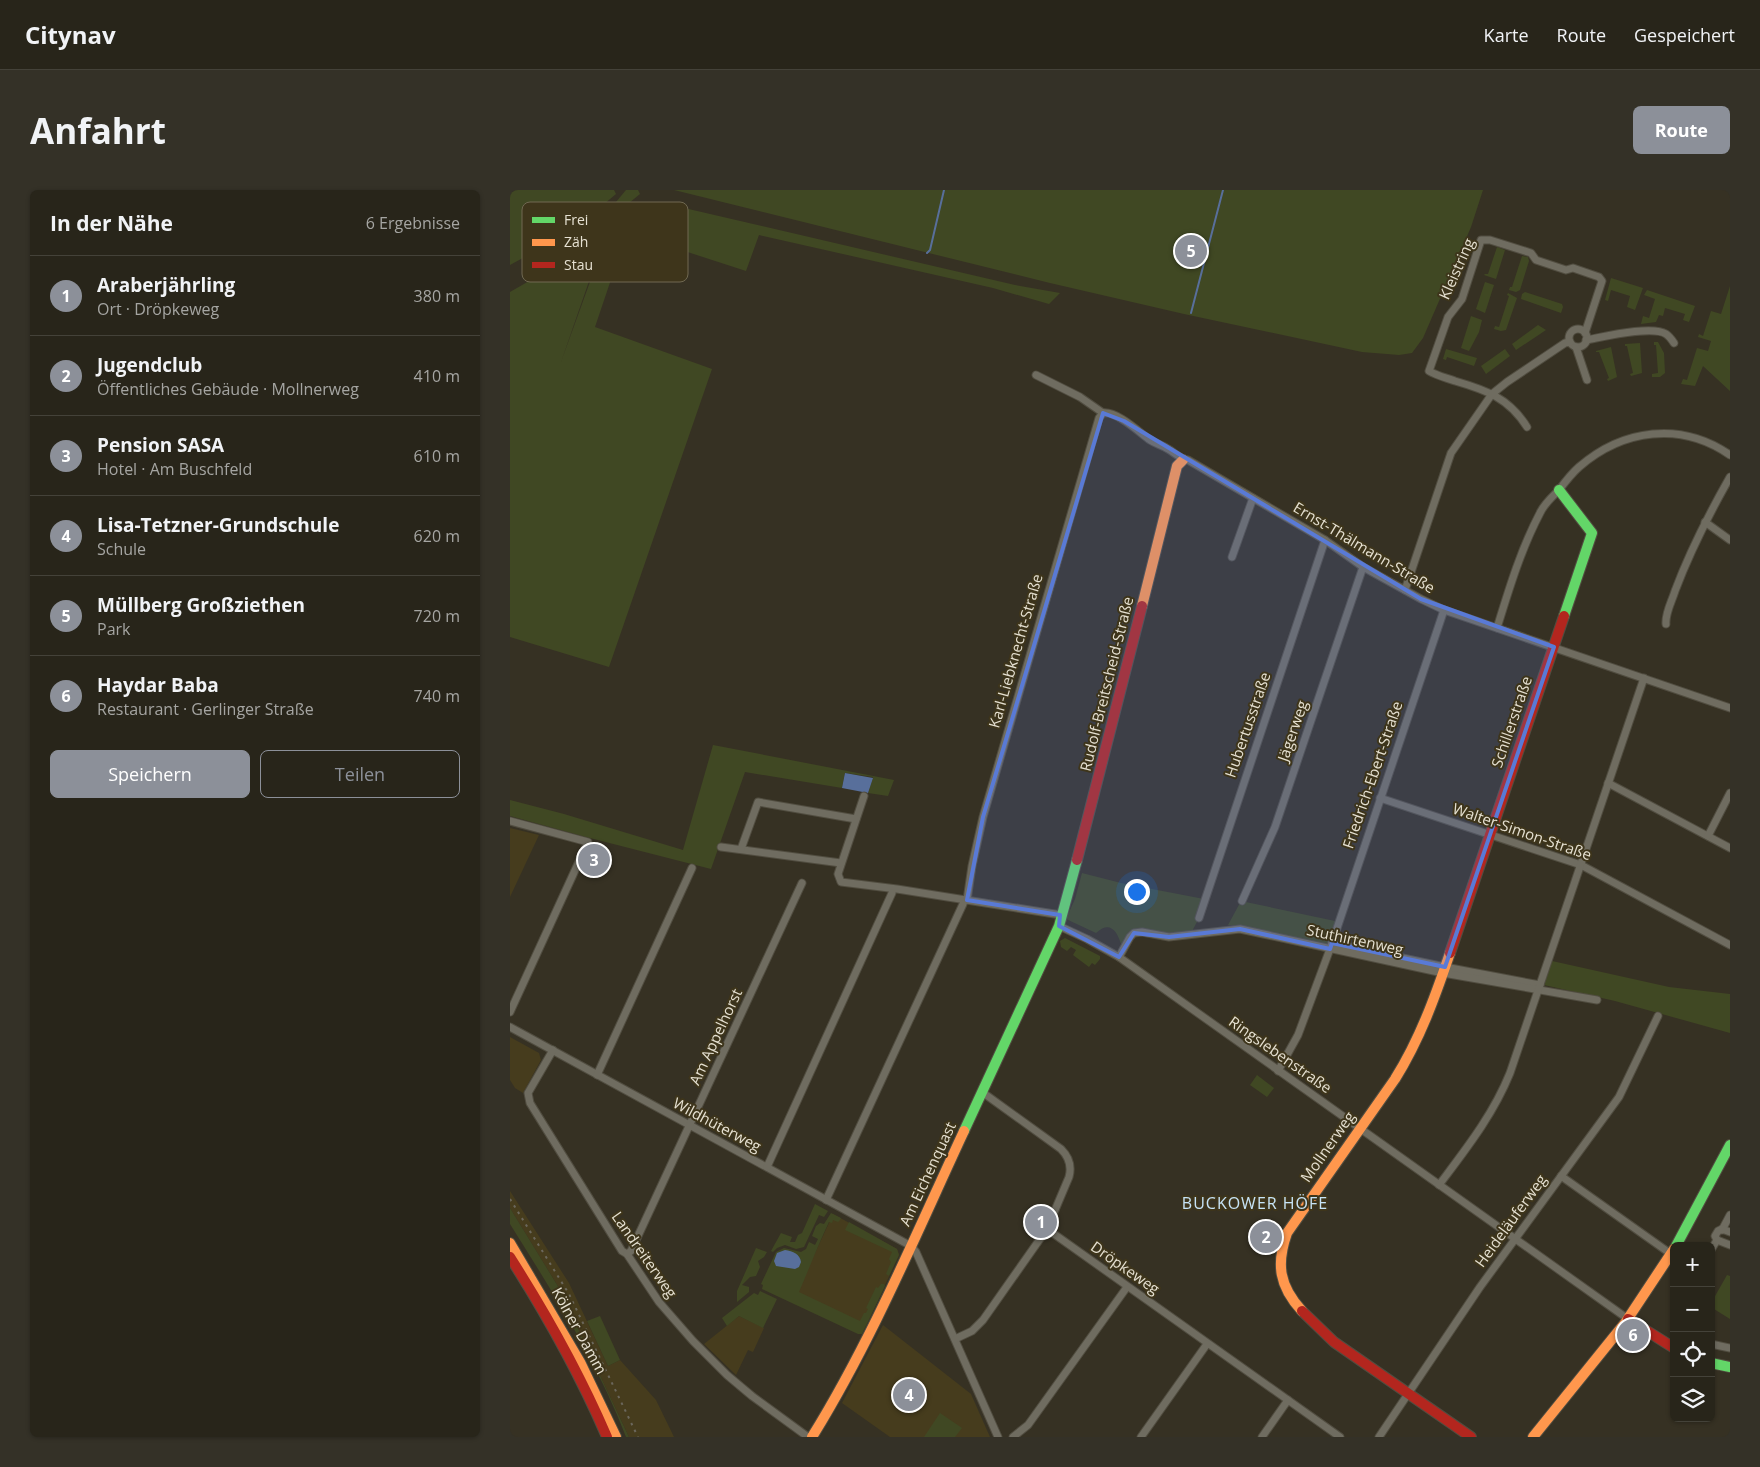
<!DOCTYPE html>
<html lang="de">
<meta charset="utf-8">
<style>
:root{--surface:#28251a;--page:#343127;--text:#f1f3f6;--muted:#a5a5a2;--line:#444239;--accent:#8c9099}
body{margin:0;font-family:"Open Sans",sans-serif;background:var(--page);color:var(--text)}
.controls{position:absolute;right:15px;bottom:15px;display:grid;overflow:hidden;border-radius:8px;box-shadow:0 1px 4px #0004}
.controls button{width:45px;height:45px;display:grid;place-items:center;padding:0;border:0;border-bottom:1px solid var(--line);background:var(--surface);color:var(--text);font:25px sans-serif}
.you{position:absolute;left:626px;top:701px;width:18px;height:18px;margin:-12px;border:4px solid #fff;border-radius:50%;background:#1a73e8;box-shadow:0 0 0 8px #1a73e833}
.badge{display:grid;place-items:center;width:32px;height:32px;border-radius:50%;background:var(--accent);color:#fff;font-size:16px;font-weight:700}
.pin{position:absolute;translate:-50% -50%;border:2px solid #fff;box-shadow:0 1px 5px #0006}
.list{margin:0;padding:0;list-style:none}
h2{display:flex;justify-content:space-between;align-items:center;height:65px;margin:0;padding:0 20px;font-size:21px}
h2 small{font-size:16px;font-weight:400;color:var(--muted)}
.list li{display:grid;grid-template-columns:32px 1fr auto;gap:15px;align-items:center;box-sizing:border-box;height:80px;padding:0 20px;border-top:1px solid var(--line)}
.list b{display:block;font-size:19px;white-space:nowrap}
.list p{margin:0;font-size:16px;white-space:nowrap;color:var(--muted)}
.list em{font-size:16px;font-style:normal;color:var(--muted)}
.actions{display:flex;gap:10px;padding:15px 20px}
.actions a{flex:1;padding:11px 0;border:1px solid var(--accent);border-radius:8px;text-align:center;font-size:18px;color:var(--accent)}
.actions .main{background:var(--accent);color:#fff}
.icon{flex:none;width:28px;height:28px;fill:none;stroke:currentColor;stroke-width:2;stroke-linecap:round;stroke-linejoin:round}
.map{position:relative;flex:none;width:1220px;height:1247px;overflow:hidden;border-radius:8px}
header{display:flex;align-items:center;gap:30px;box-sizing:border-box;height:70px;padding:0 25px;background:var(--surface);border-bottom:1px solid var(--line)}
header strong{font-size:24px}
nav{display:flex;gap:28px;margin-inline-start:auto;font-size:18px}
.intro{display:flex;align-items:center;justify-content:space-between;box-sizing:border-box;height:120px;padding:0 30px}
h1{margin:0;font-size:35px}
.button{padding:12px 22px;border-radius:8px;background:var(--accent);color:#fff;font-size:18px;font-weight:700}
main{display:flex;gap:30px;padding:0 30px}
aside{flex:1;background:var(--surface);border-radius:8px;box-shadow:0 1px 4px #0004}
.map>svg:first-child{display:block}
.built{fill:#463c1d}
.green{fill:#404823}
.water{fill:#586f9b}
.lines{fill:none;stroke-linecap:round;stroke-linejoin:round}
.stream{stroke:#586f9b;stroke-width:2}
.street-casing{stroke:#514d40;stroke-width:9}
.fast-casing{stroke:#514d40;stroke-width:12}
.slow-casing{stroke:#514d40;stroke-width:12}
.jam-casing{stroke:#514d40;stroke-width:12}
.street{stroke:#6f6c60;stroke-width:7}
.fast{stroke:#63d668;stroke-width:10}
.slow{stroke:#ff974d;stroke-width:10}
.jam{stroke:#b3261e;stroke-width:10}
.rail{stroke:#6b675c;stroke-width:2;stroke-dasharray:2.5 5;stroke-linecap:butt}
.marked{fill:#597ad6;fill-opacity:0.2;stroke:#597ad6;stroke-width:4;stroke-linejoin:round}
.labels{text-anchor:middle;stroke-width:4;stroke-linejoin:round;paint-order:stroke}
.street-label{font-size:15px;fill:#e6e1d2;stroke:#3e351b}
.neighbourhood-label{font-size:16px;letter-spacing:1px;fill:#c7e4f7;stroke:#3e351b}
.key{fill:#3e351b;stroke:#706952;stroke-width:1}
.key-label{font-size:14px;fill:#e6e1d2}
</style>
<header>
<strong>Citynav</strong>
<nav><a>Karte</a><a>Route</a><a>Gespeichert</a></nav>
</header>
<div class="intro"><h1>Anfahrt</h1><a class="button">Route</a></div>
<main>
<aside>
<h2>In der Nähe<small>6 Ergebnisse</small></h2>
<ul class="list">
<li><span class="badge">1</span><div><b>Araberjährling</b><p>Ort · Dröpkeweg</p></div><em>380 m</em></li>
<li><span class="badge">2</span><div><b>Jugendclub</b><p>Öffentliches Gebäude · Mollnerweg</p></div><em>410 m</em></li>
<li><span class="badge">3</span><div><b>Pension SASA</b><p>Hotel · Am Buschfeld</p></div><em>610 m</em></li>
<li><span class="badge">4</span><div><b>Lisa-Tetzner-Grundschule</b><p>Schule</p></div><em>620 m</em></li>
<li><span class="badge">5</span><div><b>Müllberg Großziethen</b><p>Park</p></div><em>720 m</em></li>
<li><span class="badge">6</span><div><b>Haydar Baba</b><p>Restaurant · Gerlinger Straße</p></div><em>740 m</em></li>
</ul>
<div class="actions"><a class="main">Speichern</a><a>Teilen</a></div>
</aside>
<div class="map">
<svg width="1220" height="1247" viewBox="0 0 1220 1247">
<rect width="100%" height="100%" fill="#363123"/>
<g class="built">
<polygon points="0,638 29,645 0,707"/>
<polygon points="0,847 29,863 31,870 13,903 5,898 0,890"/>
<polygon points="0,1001 59,1093 98,1176 110,1170 146,1210 164,1247 119,1247 49,1098 0,1018"/>
<polygon points="323,1024 387,1059 389,1065 356,1136 286,1104"/>
<polygon points="229,1126 254,1138 243,1162 238,1160 226,1185 194,1154"/>
<polygon points="373,1135 461,1204 480,1247 380,1247 332,1213"/>
</g>
<g class="green">
<polygon points="0,0 104,0 106,4 62,41 0,75"/>
<polygon points="116,0 128,0 130,4 108,22 96,24"/>
<polygon points="164,0 973,0 961,37 913,148 902,163 889,165 852,162 674,124 540,93"/>
<polygon points="126,13 170,17 505,95 550,103 539,114 483,98 249,45 236,81 119,43 114,51 85,137 202,179 99,477 0,447 0,102 94,48 51,172 102,31"/>
<polygon points="987,57 995,60 986,89 974,85 975,84 978,84"/>
<polygon points="1012,66 1018,67 1019,71 1010,100 1006,102 999,100 1000,97 1002,97"/>
<polygon points="1101,88 1133,98 1125,120 1117,117 1120,106 1101,100 1098,111 1095,110"/>
<polygon points="975,92 984,95 975,123 966,119"/>
<polygon points="1220,96 1220,201 1193,176 1185,196 1171,194 1173,189 1177,190 1187,158 1198,161 1201,151 1188,147 1189,144 1193,146 1201,121 1211,124"/>
<polygon points="1137,100 1185,116 1179,132 1173,130 1175,124 1155,118 1153,126 1149,125 1146,132 1131,134 1133,126 1139,128 1145,109 1134,105"/>
<polygon points="1015,102 1052,114 1053,117 1051,123 1011,109 1012,104"/>
<polygon points="998,103 1007,108 996,140 991,141 984,139 985,136 989,137 999,106 997,105"/>
<polygon points="961,126 972,130 969,142 959,161 951,158"/>
<polygon points="1028,135 1036,140 1006,160 1002,154"/>
<polygon points="1144,152 1148,152 1154,163 1155,183 1150,187 1142,187 1142,184 1148,183 1146,155 1144,155"/>
<polygon points="1130,153 1132,183 1121,186 1120,184 1123,183 1117,156 1115,156 1115,154"/>
<polygon points="1101,157 1107,187 1098,191 1097,189 1099,188 1089,162 1086,162 1086,161"/>
<polygon points="936,159 967,168 964,176 937,167 936,170 933,169"/>
<polygon points="995,159 1000,166 976,184 971,176"/>
<polygon points="203,555 384,590 378,606 358,603 363,587 335,583 332,598 235,582 201,679 76,647 0,626 0,610 54,624 173,660"/>
<path d="M572,683L611,693L694,709L688,730L681,743L663,745L621,740L613,754H611C607,741 600,730 586,743L556,729L565,709Z"/>
<polygon points="731,711 825,731 818,754 816,756 733,736 718,735"/>
<polygon points="555,748 590,766 590,769 585,775 582,773 579,777 563,765 566,760 561,757 557,761 551,757 550,751"/>
<polygon points="1042,771 1159,797 1220,804 1220,843 1105,811 1034,795"/>
<polygon points="747,885 764,898 757,907 740,895"/>
<polygon points="305,1014 318,1021 314,1027 309,1025 294,1057 286,1059 275,1055 267,1058 263,1062 261,1061 271,1043 282,1047 280,1052 285,1052 288,1045 292,1043"/>
<path d="M0,1018L49,1098L119,1247H116C87,1171 43,1103 0,1034Z"/>
<path d="M321,1023L331,1028L330,1030L328,1032L323,1030L322,1033L319,1032C308,1055 299,1079 289,1102L350,1131L354,1123H356L358,1119L356,1118L366,1097L368,1098L371,1094H374L375,1096L352,1144H348L252,1099L253,1095L251,1094L266,1062L274,1058L291,1062L296,1059L299,1052L305,1055L308,1049L302,1046L306,1036L310,1033L314,1034Z"/>
<polygon points="339,1032 387,1059 389,1065 379,1086 376,1084 381,1072 379,1069 382,1062 335,1040"/>
<polygon points="246,1058 257,1062 254,1067 248,1071 250,1077 246,1086 240,1087 232,1095 239,1097 239,1102 227,1112 227,1101"/>
<polygon points="1217,1085 1220,1086 1220,1129 1204,1119 1204,1108"/>
<polygon points="250,1101 267,1109 253,1138 229,1126 217,1136 212,1128 244,1103 248,1105"/>
<polygon points="90,1126 110,1170 98,1176 77,1131"/>
<polygon points="430,1223 452,1238 445,1247 414,1247"/>
</g>
<g class="water">
<polygon points="335,583 363,588 358,603 332,598"/>
<path d="M275,1060C283,1061 290,1064 291,1072L289,1077L285,1079L266,1076L264,1071L267,1063Z"/>
</g>
<g class="lines">
<g class="stream">
<polyline points="417,63 420,60 434,0"/>
<polyline points="681,123 713,0"/>
</g>
<g class="street-casing">
<g id="street">
<circle cx="1068" cy="148" r="9"/>
<path d="M1076,150C1093,147 1142,135 1156,144C1159,146 1162,150 1164,153"/>
<polyline points="1066,157 1077,190"/>
<path d="M526,185L570,207L593,223C607,221 629,242 640,250C646,254 652,255 658,259C665,263 670,269 678,270L815,350L853,377L911,409L934,420L1220,518"/>
<path d="M1017,237C999,208 976,200 945,191C937,188 927,186 919,181L938,127L952,109L971,50H980L1021,63L1026,70L1056,80L1063,78L1089,87L1092,91L1075,143"/>
<polyline points="1195,332 1220,350"/>
<polyline points="722,367 743,308"/>
<polyline points="895,400 941,263 982,204 997,192 1055,153 1060,152"/>
<path d="M1156,434C1155,423 1162,411 1165,401C1180,361 1199,324 1220,287"/>
<path d="M987,438C999,399 1011,359 1030,323C1034,314 1042,307 1049,300C1055,292 1061,284 1069,277C1113,239 1171,231 1220,265"/>
<polyline points="1098,593 1220,658"/>
<polyline points="354,606 328,684 331,692 387,699 551,725"/>
<polyline points="870,608 1071,675 1220,755"/>
<polyline points="0,631 78,652 0,822"/>
<polyline points="1198,646 1220,603"/>
<polyline points="211,657 331,673"/>
<polyline points="231,659 248,612 346,629"/>
<polyline points="457,710 462,676 473,627 589,228 593,223"/>
<polyline points="732,711 765,637 853,377"/>
<polyline points="689,728 815,350"/>
<polyline points="549,736 577,749 609,767 1118,1129"/>
<polyline points="822,753 935,777 1030,795"/>
<polyline points="609,767 620,747 624,743 632,742 659,747 730,739 933,783 1087,810"/>
<polyline points="0,837 401,1056 406,1062 488,1247"/>
<polyline points="43,860 18,903 20,913 112,1061 117,1064 149,1112 183,1151 217,1185 242,1206 298,1247"/>
<polyline points="768,881 788,845 820,759 934,420"/>
<polyline points="87,885 182,678"/>
<path d="M472,902L551,959C559,967 562,976 559,987L537,1039L830,1247"/>
<polyline points="257,977 382,703"/>
<polyline points="1051,986 1161,1064"/>
<path d="M929,995C956,959 983,925 1000,883L1134,488"/>
<polyline points="316,1010 453,714"/>
<polyline points="1212,1040 1220,1025"/>
<polyline points="1207,1050 1220,1055"/>
<polyline points="1201,1060 1207,1050 1205,1046 1208,1041 1212,1039 1220,1042"/>
<polyline points="117,1064 121,1061 292,693"/>
<polyline points="445,1149 462,1141 473,1130 537,1039"/>
<polyline points="1201,1154 1220,1158"/>
<polyline points="503,1247 518,1235 617,1097"/>
<polyline points="631,1247 697,1154"/>
<polyline points="752,1247 778,1210"/>
<polyline points="869,1247 970,1097 1109,907 1148,826"/>
</g>
</g>
<g class="fast-casing">
<g id="fast">
<polyline points="1049,300 1082,343 1054,426"/>
<polyline points="454,941 549,736 567,670"/>
<polyline points="1166,1056 1220,955"/>
<polyline points="1201,1173 1220,1177"/>
</g>
</g>
<g class="slow-casing">
<g id="slow">
<polyline points="632,416 667,276 673,270"/>
<polyline points="0,1053 70,1172 106,1247"/>
<path d="M792,1121C769,1096 766,1074 777,1043L885,889C910,849 925,807 940,763"/>
<path d="M302,1247C362,1150 406,1044 454,941"/>
<polyline points="1023,1247 1115,1133 1164,1059"/>
</g>
</g>
<g class="jam-casing">
<g id="jam">
<polyline points="567,670 632,416"/>
<polyline points="940,763 1054,426"/>
<path d="M0,1067C37,1125 70,1184 97,1247"/>
<polyline points="792,1121 824,1152 961,1247"/>
<polyline points="1118,1129 1164,1158"/>
</g>
</g>
<use href="#street" class="street"/>
<use href="#fast" class="fast"/>
<use href="#slow" class="slow"/>
<use href="#jam" class="jam"/>
<polyline class="rail" points="0,1009 59,1104 128,1247"/>
</g>
<path class="marked" d="M593,223L614,231L911,409L1044,457L935,777L822,753L820,759L730,739L659,747L624,743L609,767L549,736L550,725L457,710L473,627Z"/>
<g class="labels">
<g class="street-label">
<text transform="translate(947 79) rotate(-66)" y="5">Kleistring</text>
<text transform="translate(854 358) rotate(31)" y="5">Ernst-Thälmann-Straße</text>
<text transform="translate(506 461) rotate(-74)" y="5">Karl-Liebknecht-Straße</text>
<text transform="translate(597 494) rotate(-76)" y="5">Rudolf-Breitscheid-Straße</text>
<text transform="translate(1002 532) rotate(-71)" y="5">Schillerstraße</text>
<text transform="translate(738 535) rotate(-71)" y="5">Hubertusstraße</text>
<text transform="translate(783 541) rotate(-71)" y="5">Jägerweg</text>
<text transform="translate(863 585) rotate(-71)" y="5">Friedrich-Ebert-Straße</text>
<text transform="translate(1012 642) rotate(19)" y="5">Walter-Simon-Straße</text>
<text transform="translate(845 750) rotate(12)" y="5">Stuthirtenweg</text>
<text transform="translate(206 847) rotate(-65)" y="5">Am Appelhorst</text>
<text transform="translate(770 865) rotate(35)" y="5">Ringslebenstraße</text>
<text transform="translate(207 935) rotate(28)" y="5">Wildhüterweg</text>
<text transform="translate(818 957) rotate(-55)" y="5">Mollnerweg</text>
<text transform="translate(418 984) rotate(-65)" y="5">Am Eichenquast</text>
<text transform="translate(1001 1031) rotate(-54)" y="5">Heideläuferweg</text>
<text transform="translate(134 1065) rotate(55)" y="5">Landreiterweg</text>
<text transform="translate(615 1078) rotate(35)" y="5">Dröpkeweg</text>
<text transform="translate(69 1141) rotate(61)" y="5">Kölner Damm</text>
</g>
<g class="neighbourhood-label">
<text x="745" y="1019">BUCKOWER HÖFE</text>
</g>
</g>
<rect x="12" y="12" width="166" height="80" rx="8" class="key"/>
<rect x="22" y="27" width="23" height="6" fill="#63d668"/>
<rect x="22" y="49" width="23" height="7" fill="#ff974d"/>
<rect x="22" y="72" width="23" height="6" fill="#b3261e"/>
<g class="key-label">
<text x="54" y="35">Frei</text>
<text x="54" y="57">Zäh</text>
<text x="54" y="80">Stau</text>
</g>
</svg>
<div class="controls">
<button>+</button>
<button>−</button>
<button><svg class="icon" aria-label="locate" viewBox="0 0 24 24"><circle cx="12" cy="12" r="6"/><path d="M12 2v4M12 18v4M2 12h4M18 12h4"/></svg></button>
<button><svg class="icon" aria-label="layers" viewBox="0 0 24 24"><path d="M12 4l9 5-9 5-9-5zM3 14l9 5 9-5"/></svg></button>
</div>
<div class="you"></div>
<div class="pin badge" style="left:531px;top:1032px">1</div>
<div class="pin badge" style="left:756px;top:1047px">2</div>
<div class="pin badge" style="left:84px;top:670px">3</div>
<div class="pin badge" style="left:399px;top:1205px">4</div>
<div class="pin badge" style="left:681px;top:61px">5</div>
<div class="pin badge" style="left:1123px;top:1145px">6</div>
</div>
</main>
